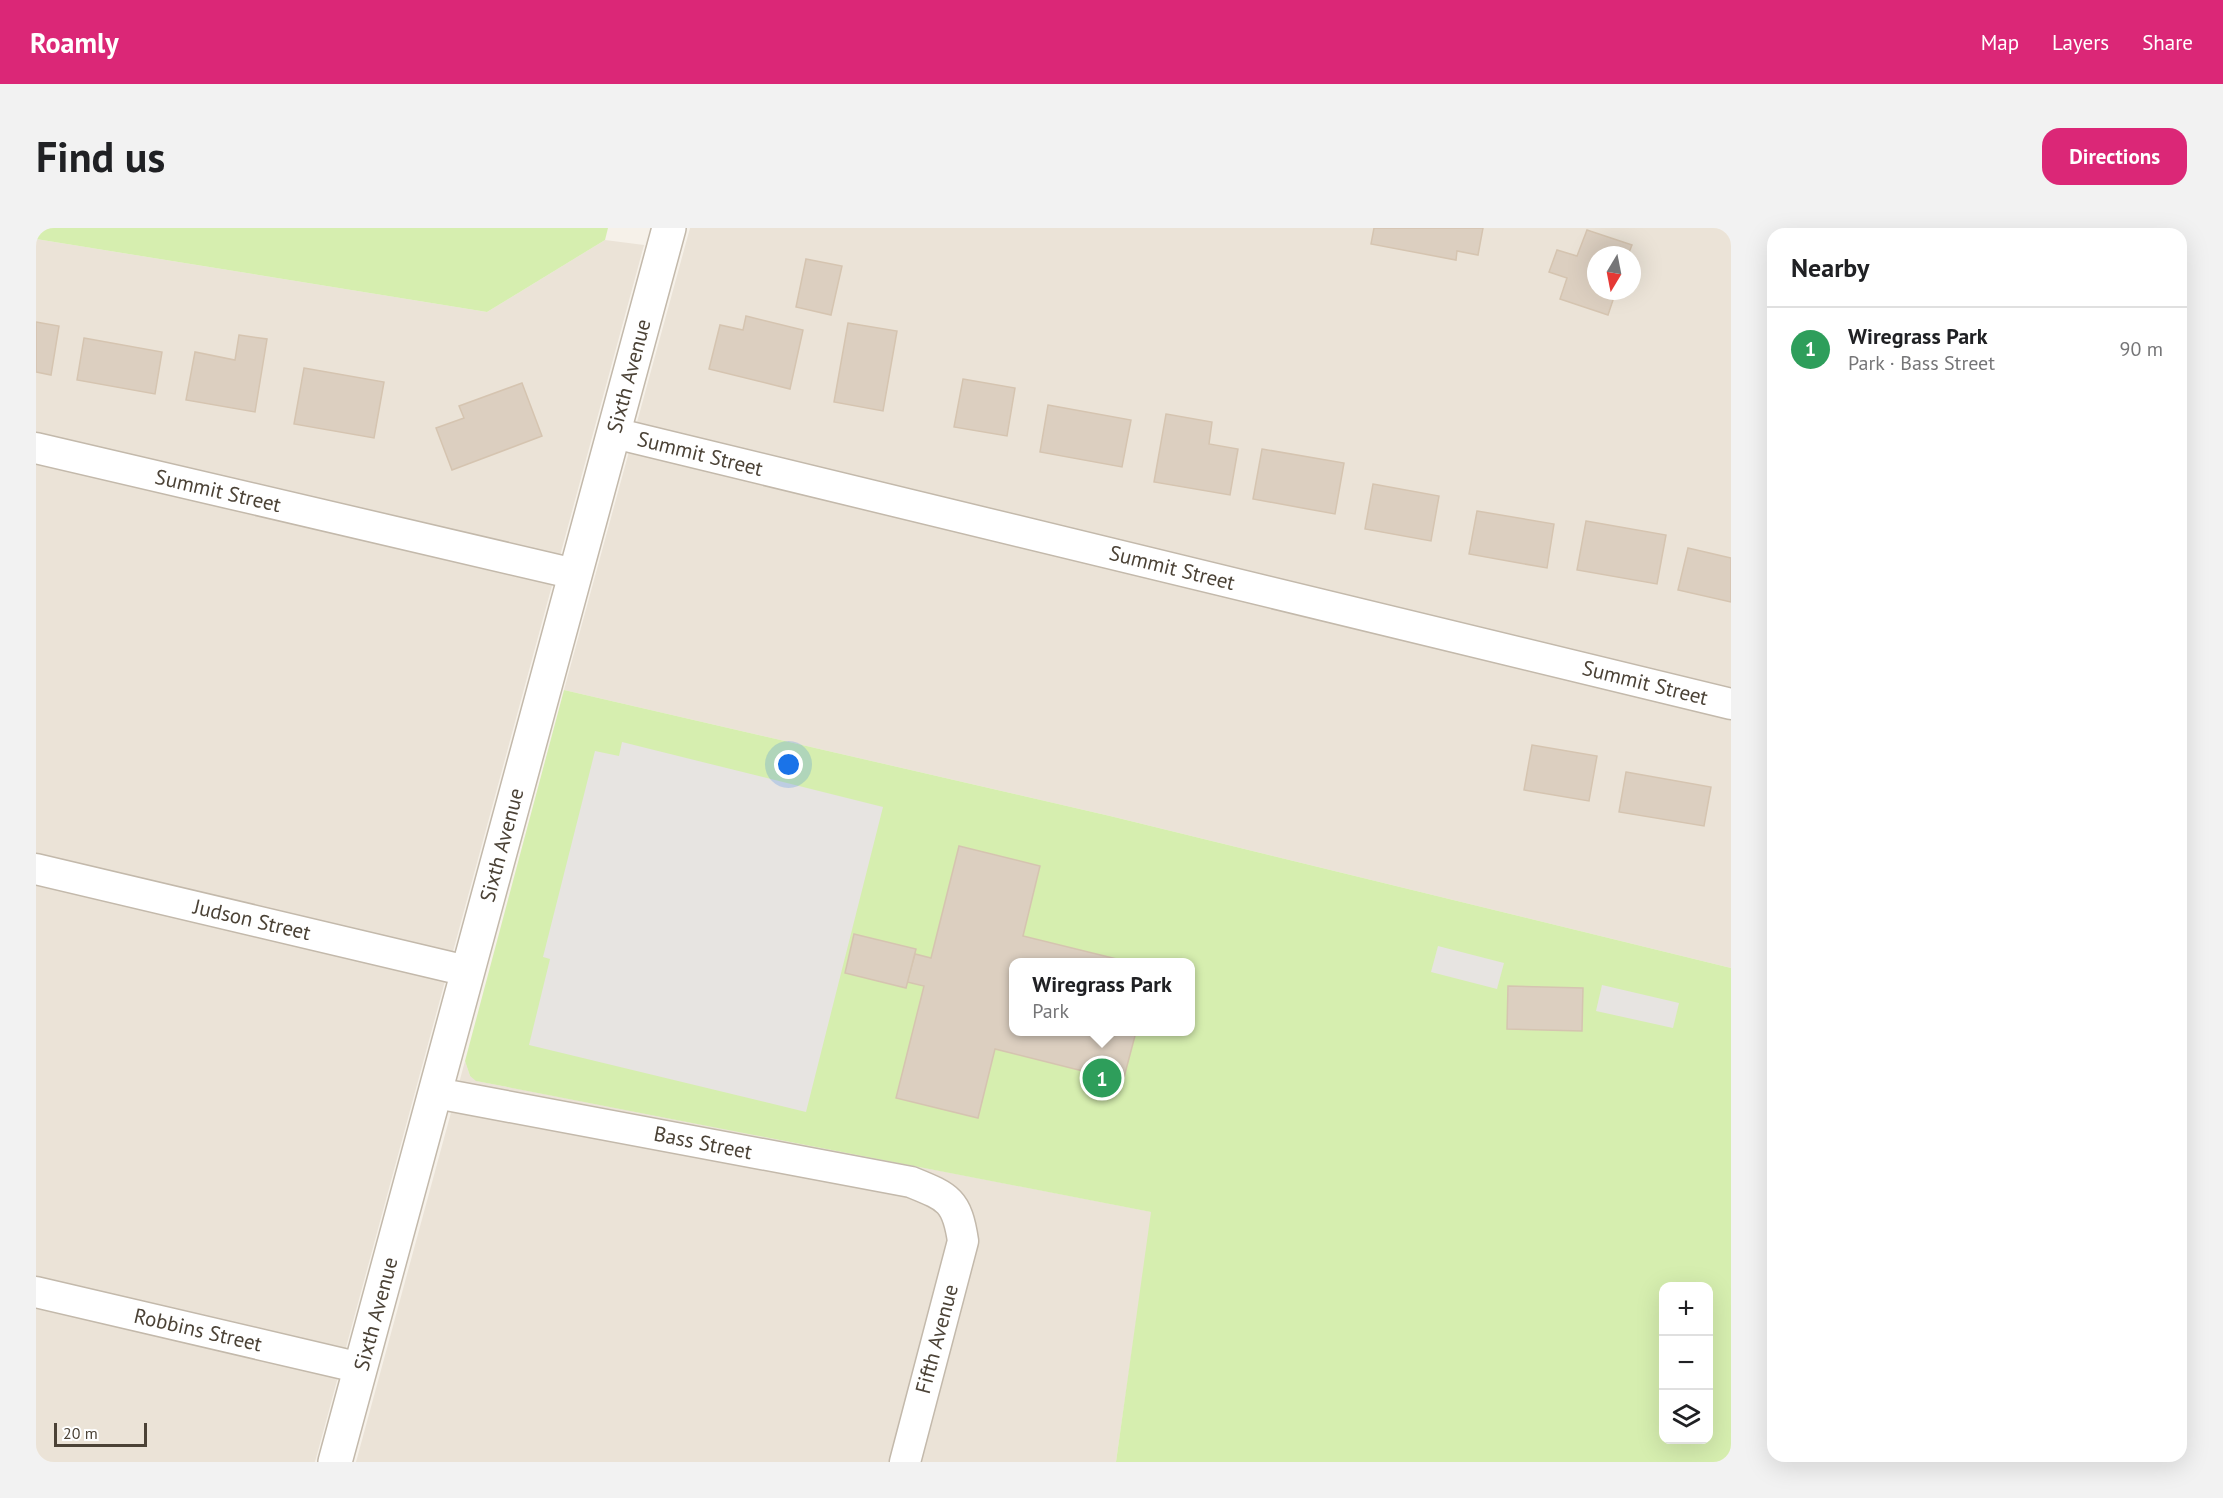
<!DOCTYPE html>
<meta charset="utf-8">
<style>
:root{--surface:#fff;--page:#f2f2f2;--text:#202124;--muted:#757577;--line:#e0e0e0;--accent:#db2777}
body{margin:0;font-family:"PT Sans",sans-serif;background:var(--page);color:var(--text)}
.controls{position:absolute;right:18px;bottom:18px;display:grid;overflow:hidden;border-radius:12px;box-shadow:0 6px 24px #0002}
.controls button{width:54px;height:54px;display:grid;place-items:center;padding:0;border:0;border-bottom:2px solid var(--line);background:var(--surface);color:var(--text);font:30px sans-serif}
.compass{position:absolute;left:1551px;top:18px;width:54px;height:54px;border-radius:50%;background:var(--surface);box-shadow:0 6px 24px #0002;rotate:190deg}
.scale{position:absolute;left:18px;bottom:15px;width:93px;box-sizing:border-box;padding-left:6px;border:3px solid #4b4236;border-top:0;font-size:16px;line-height:21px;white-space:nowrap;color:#4b4236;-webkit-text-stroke:4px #fff;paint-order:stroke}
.you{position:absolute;left:753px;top:537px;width:21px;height:21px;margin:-15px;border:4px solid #fff;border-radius:50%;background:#1a73e8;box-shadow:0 0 0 9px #1a73e833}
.badge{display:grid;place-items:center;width:39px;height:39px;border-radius:50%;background:var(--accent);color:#fff;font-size:20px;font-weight:700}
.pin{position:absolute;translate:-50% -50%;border:3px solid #fff;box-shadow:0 2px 6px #0006}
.popup{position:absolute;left:973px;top:730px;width:186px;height:78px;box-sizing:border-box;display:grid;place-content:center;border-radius:12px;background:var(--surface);filter:drop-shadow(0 2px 4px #0005);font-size:20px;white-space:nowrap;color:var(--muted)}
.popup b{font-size:22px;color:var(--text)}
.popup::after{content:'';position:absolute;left:50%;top:100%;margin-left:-12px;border:12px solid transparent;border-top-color:var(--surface)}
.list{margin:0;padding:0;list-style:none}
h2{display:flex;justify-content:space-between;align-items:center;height:78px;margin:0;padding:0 24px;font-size:26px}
h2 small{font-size:20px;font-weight:400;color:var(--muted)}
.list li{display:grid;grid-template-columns:39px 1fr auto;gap:18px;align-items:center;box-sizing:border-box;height:84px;padding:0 24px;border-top:2px solid var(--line)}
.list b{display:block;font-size:22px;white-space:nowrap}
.list p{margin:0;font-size:20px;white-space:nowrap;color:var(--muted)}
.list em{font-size:20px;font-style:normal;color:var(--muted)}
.icon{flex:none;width:33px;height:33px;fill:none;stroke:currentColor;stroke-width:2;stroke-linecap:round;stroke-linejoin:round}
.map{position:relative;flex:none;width:1695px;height:1234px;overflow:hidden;border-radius:18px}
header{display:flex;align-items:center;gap:36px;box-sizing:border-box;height:84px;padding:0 30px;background:var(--accent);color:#fff}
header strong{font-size:28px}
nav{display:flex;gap:33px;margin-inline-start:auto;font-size:21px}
.intro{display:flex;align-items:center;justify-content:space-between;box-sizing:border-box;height:144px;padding:0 36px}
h1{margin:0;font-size:42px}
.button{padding:15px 27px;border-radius:18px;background:var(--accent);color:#fff;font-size:21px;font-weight:700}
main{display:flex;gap:36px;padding:0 36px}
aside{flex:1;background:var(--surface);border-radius:18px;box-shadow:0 6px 24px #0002}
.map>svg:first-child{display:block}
.residential{fill:#ebe3d7;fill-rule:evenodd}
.green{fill:#d6eeaf;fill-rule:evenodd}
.parking{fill:#e7e4e1}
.building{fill:#dccfc0;stroke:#d5c4b0;stroke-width:1.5}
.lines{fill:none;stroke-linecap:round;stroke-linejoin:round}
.minor-casing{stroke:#c3b9ab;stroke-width:33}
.tertiary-casing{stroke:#c3b9ab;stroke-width:36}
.minor{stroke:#fff;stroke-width:30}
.tertiary{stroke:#fff;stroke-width:33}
.labels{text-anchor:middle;stroke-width:5;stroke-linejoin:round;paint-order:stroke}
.street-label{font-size:21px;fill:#4b4236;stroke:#fff}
</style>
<header>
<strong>Roamly</strong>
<nav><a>Map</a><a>Layers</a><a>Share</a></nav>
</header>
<div class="intro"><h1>Find us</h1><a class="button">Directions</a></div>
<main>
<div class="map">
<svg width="1695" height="1234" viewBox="0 0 1695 1234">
<rect width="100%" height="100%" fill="#f6f1e9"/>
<g class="residential">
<path d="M654,0H1695V740L1074,588L528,462ZM1560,27H1596V63H1560Z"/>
<polygon points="0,11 451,84 569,12 608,17 279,1234 0,1234"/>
<polygon points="429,833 434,848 441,853 1116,984 1080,1234 320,1234"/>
</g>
<g class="green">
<polygon points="0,0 572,0 569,12 451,84 0,11"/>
<path d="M528,462L1074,588L1695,740V1234H1080L1115,984L440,853L434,848L429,833ZM978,734H1154V804H978ZM1628,1058H1672V1212H1628Z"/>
</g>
<g class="parking">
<polygon points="586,514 847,579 770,884 493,817 514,731 507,729 559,523 583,528"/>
<polygon points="1402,718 1468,735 1461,761 1395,744"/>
<polygon points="1566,757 1643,775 1637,800 1560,783"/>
</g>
<g class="building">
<polygon points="1338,0 1447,0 1442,27 1421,23 1420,32 1335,16"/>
<polygon points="1551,2 1596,17 1592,27 1560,27 1560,63 1580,63 1572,87 1524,71 1531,50 1513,44 1521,22 1541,28"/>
<polygon points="770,31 806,38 795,87 760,79"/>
<polygon points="710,88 767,102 754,161 673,141 684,97 707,102"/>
<polygon points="0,94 23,98 15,147 0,144"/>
<polygon points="812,95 861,103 847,183 798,174"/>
<polygon points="203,107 231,111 219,184 150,172 159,124 199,132"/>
<polygon points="48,110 126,124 119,166 41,152"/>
<polygon points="268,140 348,154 338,210 258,196"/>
<polygon points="927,151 979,160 971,208 918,199"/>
<polygon points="486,155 506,208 416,242 400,200 428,190 423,178"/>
<polygon points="1012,177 1095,192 1086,239 1004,224"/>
<polygon points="1130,186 1176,194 1173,216 1202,221 1194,267 1118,254"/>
<polygon points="1226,221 1308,235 1299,286 1217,271"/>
<polygon points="1337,256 1403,268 1395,313 1329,301"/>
<polygon points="1441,283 1518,296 1511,340 1433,326"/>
<polygon points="1550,293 1630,307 1621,356 1541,342"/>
<polygon points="1652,320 1695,330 1695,374 1642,362"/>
<polygon points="1496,517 1561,528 1553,573 1488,562"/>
<polygon points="1590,544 1675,559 1668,598 1583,584"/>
<polygon points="923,618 1004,638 987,708 1093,734 978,734 978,804 1100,804 1087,853 959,821 942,890 860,870 888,758 871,754 879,726 895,730"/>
<polygon points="818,706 880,721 870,760 809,745"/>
<polygon points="1472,758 1547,760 1546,803 1471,801"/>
</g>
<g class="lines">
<g class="minor-casing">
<g id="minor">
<polyline points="578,205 1695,476"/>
<polyline points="0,220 539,346"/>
<polyline points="0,641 431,743"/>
<path d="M400,865L875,954C912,969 921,972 927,1013L869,1234"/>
<polyline points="0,1064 325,1140"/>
</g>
</g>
<g class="tertiary-casing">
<polyline id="tertiary" points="299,1234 633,0"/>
</g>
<use href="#minor" class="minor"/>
<use href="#tertiary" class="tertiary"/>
</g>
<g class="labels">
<g class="street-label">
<text transform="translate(593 148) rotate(-75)" y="7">Sixth Avenue</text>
<text transform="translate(664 226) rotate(14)" y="7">Summit Street</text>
<text transform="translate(182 263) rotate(13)" y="7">Summit Street</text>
<text transform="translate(1136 340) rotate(14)" y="7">Summit Street</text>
<text transform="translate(1609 455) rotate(14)" y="7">Summit Street</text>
<text transform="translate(466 617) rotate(-75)" y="7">Sixth Avenue</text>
<text transform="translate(216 692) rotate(13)" y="7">Judson Street</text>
<text transform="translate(667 915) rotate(11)" y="7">Bass Street</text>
<text transform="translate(340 1086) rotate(-75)" y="7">Sixth Avenue</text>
<text transform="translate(162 1102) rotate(13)" y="7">Robbins Street</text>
<text transform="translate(901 1111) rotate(-75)" y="7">Fifth Avenue</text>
</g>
</g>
</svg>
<div class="controls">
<button>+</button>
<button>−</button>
<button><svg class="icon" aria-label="layers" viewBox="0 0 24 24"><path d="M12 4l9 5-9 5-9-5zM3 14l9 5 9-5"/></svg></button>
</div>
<svg class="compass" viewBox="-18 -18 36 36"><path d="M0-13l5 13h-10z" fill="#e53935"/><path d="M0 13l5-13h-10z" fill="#757577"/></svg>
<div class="scale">20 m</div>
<div class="you"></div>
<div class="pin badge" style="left:1066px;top:850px;background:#2e9e5b">1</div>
<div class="popup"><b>Wiregrass Park</b>Park</div>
</div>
<aside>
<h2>Nearby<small></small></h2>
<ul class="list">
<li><span class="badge" style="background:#2e9e5b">1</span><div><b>Wiregrass Park</b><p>Park · Bass Street</p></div><em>90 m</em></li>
</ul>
</aside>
</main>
